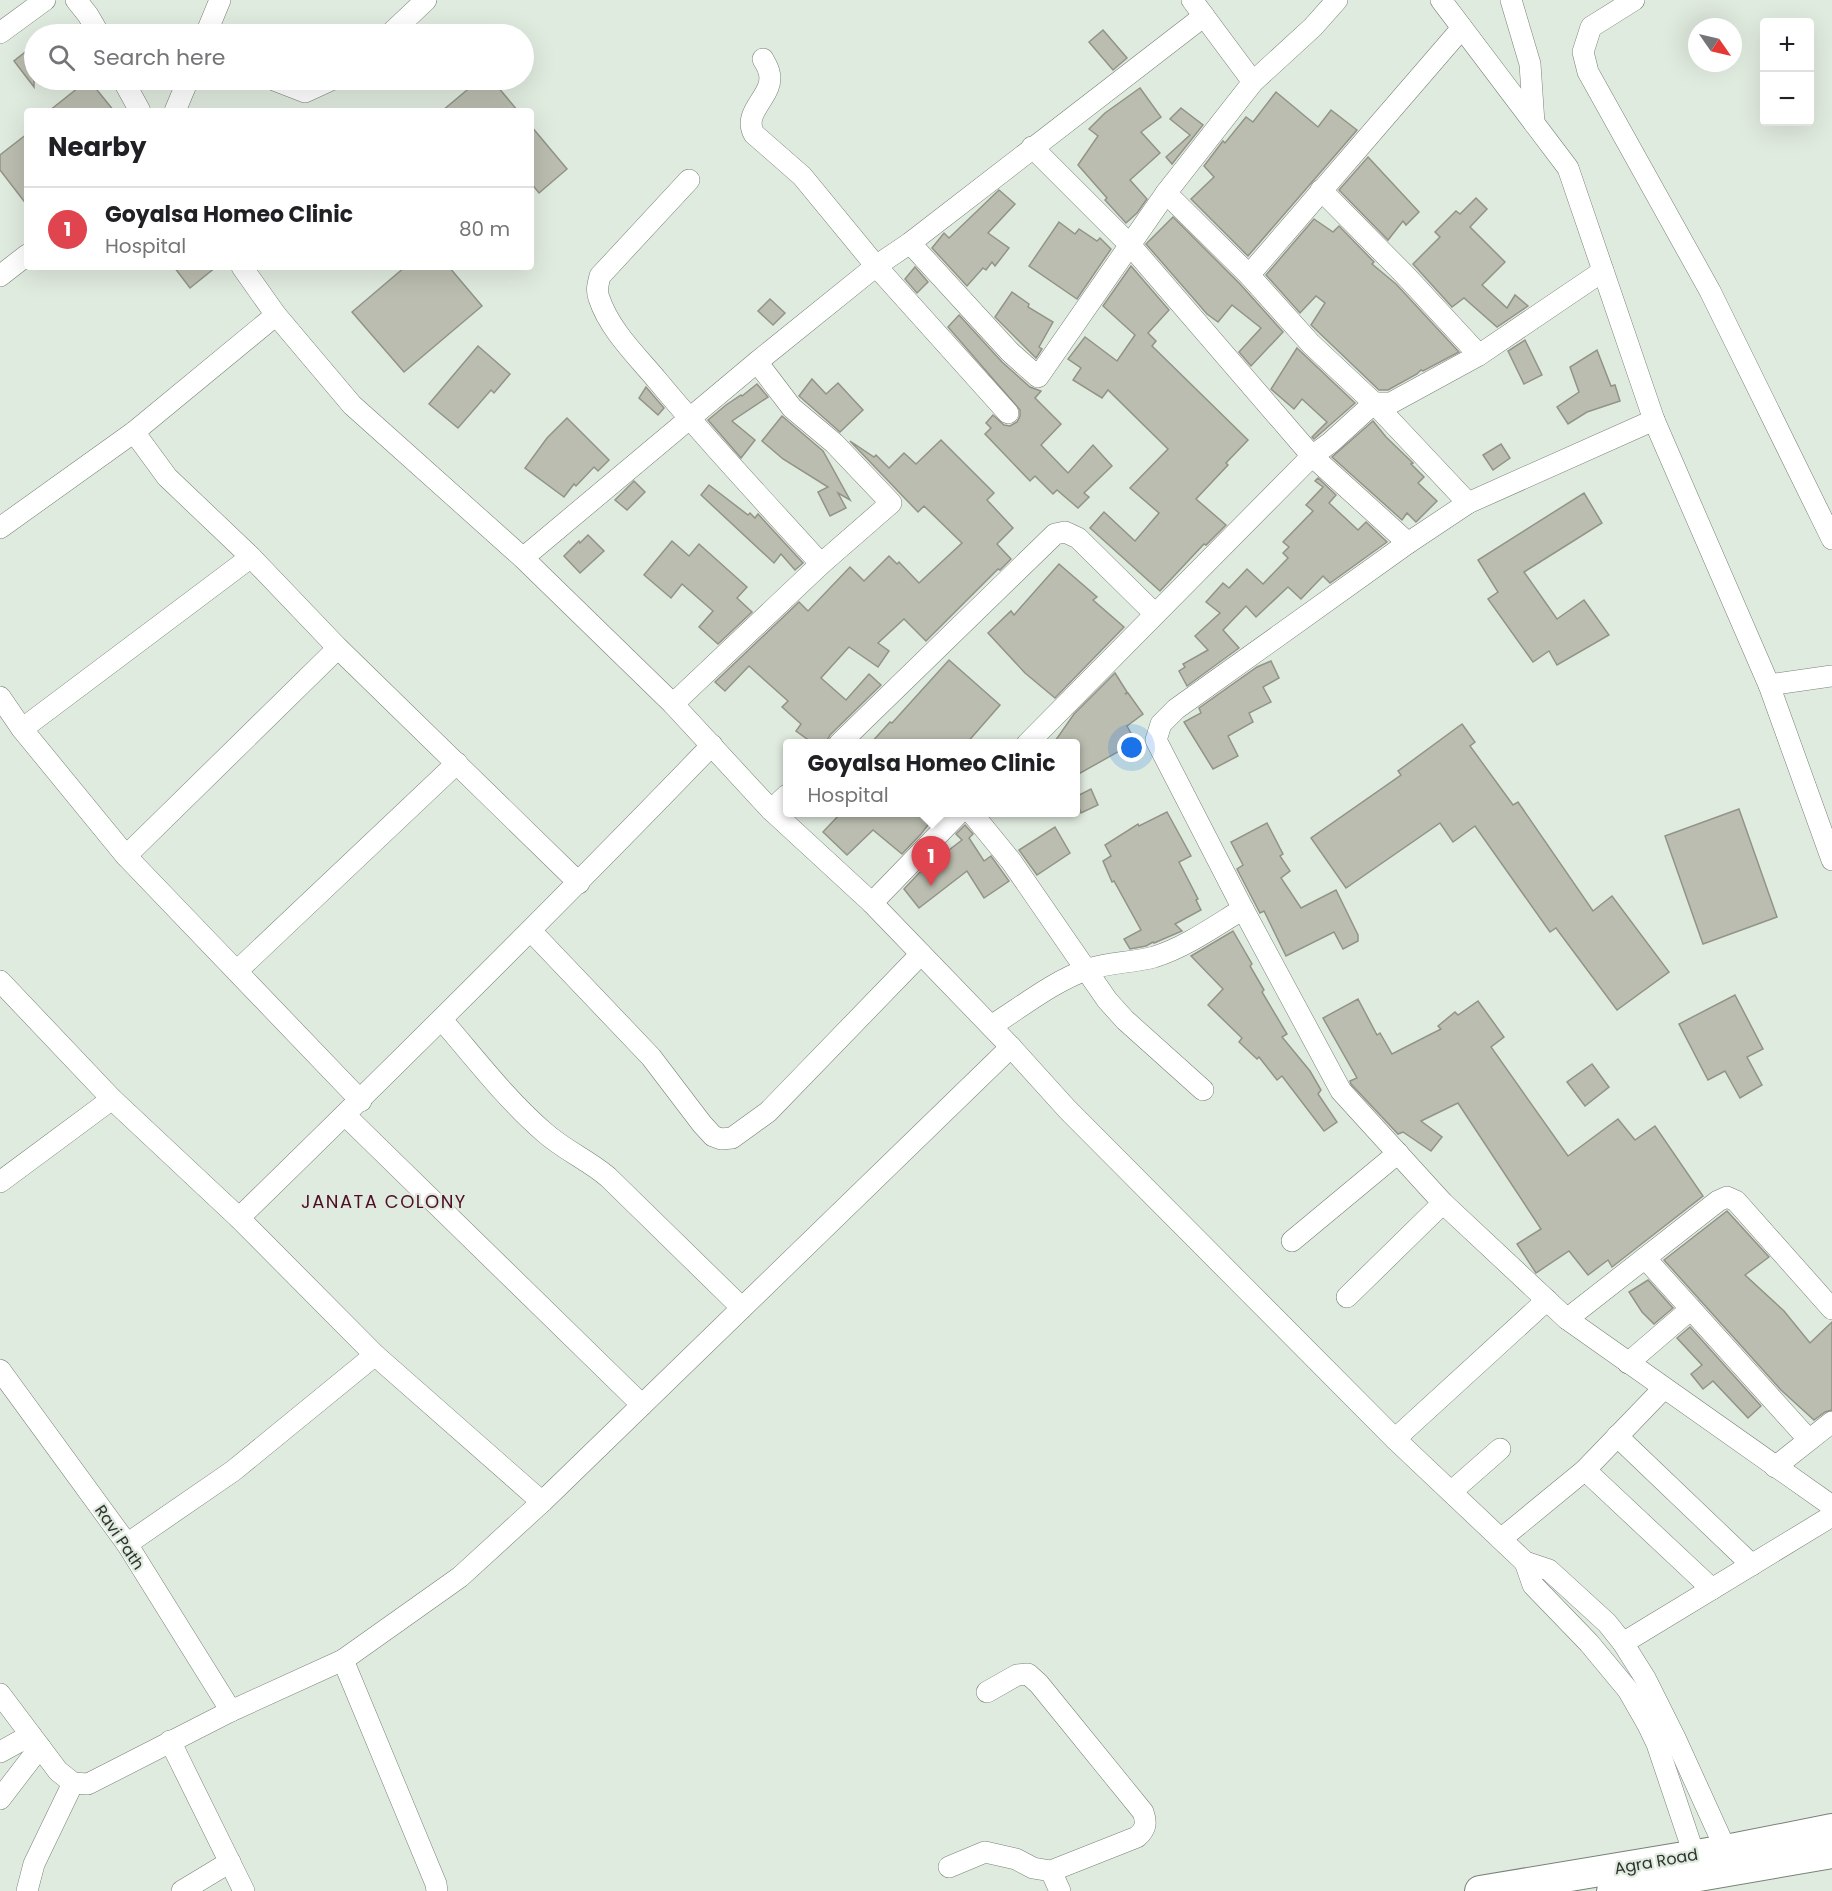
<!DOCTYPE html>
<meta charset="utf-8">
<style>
:root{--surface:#fff;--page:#f6f6f6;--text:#202124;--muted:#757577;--line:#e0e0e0;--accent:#b45309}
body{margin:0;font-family:Poppins,sans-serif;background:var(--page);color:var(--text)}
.controls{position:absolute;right:18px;top:18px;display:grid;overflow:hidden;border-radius:6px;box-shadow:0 6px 24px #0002}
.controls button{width:54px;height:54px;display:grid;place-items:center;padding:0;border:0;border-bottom:2px solid var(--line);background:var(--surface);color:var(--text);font:30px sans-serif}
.compass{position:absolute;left:1688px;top:18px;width:54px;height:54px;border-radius:50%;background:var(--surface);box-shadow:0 6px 24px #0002;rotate:124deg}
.you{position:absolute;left:1132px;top:748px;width:21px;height:21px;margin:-15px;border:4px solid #fff;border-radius:50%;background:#1a73e8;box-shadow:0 0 0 9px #1a73e833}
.badge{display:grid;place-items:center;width:39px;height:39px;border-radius:50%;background:var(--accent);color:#fff;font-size:20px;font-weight:700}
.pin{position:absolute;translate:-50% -50px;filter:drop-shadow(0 2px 3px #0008)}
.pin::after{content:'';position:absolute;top:32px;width:21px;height:18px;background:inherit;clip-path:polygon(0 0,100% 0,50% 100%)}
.popup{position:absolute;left:783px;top:739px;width:297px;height:78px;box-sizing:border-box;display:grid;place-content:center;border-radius:6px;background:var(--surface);filter:drop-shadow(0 2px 4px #0005);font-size:20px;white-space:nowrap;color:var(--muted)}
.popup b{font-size:22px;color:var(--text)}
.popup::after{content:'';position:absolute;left:50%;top:100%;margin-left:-12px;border:12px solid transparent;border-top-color:var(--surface)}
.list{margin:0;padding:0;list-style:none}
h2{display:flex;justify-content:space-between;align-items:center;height:78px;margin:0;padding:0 24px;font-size:26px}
h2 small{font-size:20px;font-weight:400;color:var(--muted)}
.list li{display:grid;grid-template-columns:39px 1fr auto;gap:18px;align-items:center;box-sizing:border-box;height:84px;padding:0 24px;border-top:2px solid var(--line)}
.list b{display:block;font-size:22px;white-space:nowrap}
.list p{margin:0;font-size:20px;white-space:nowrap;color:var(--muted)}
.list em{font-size:20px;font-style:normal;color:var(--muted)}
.icon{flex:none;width:33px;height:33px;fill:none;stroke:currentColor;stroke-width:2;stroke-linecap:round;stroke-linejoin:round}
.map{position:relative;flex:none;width:1832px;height:1891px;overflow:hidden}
.search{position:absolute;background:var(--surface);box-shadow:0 6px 24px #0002;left:24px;top:24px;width:510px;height:66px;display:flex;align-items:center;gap:15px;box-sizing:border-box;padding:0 21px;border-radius:33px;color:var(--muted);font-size:22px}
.panel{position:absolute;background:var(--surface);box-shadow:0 6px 24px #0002;left:24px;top:108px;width:510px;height:162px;border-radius:6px}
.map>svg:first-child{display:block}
.building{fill:#babdaf;stroke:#929487;stroke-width:1.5}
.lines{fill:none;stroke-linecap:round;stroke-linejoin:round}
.minor-casing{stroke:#788177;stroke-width:22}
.highway-casing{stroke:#788177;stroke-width:32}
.minor{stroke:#fff;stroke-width:21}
.highway{stroke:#fff;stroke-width:30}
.labels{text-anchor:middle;stroke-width:4.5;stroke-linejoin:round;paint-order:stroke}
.street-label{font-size:16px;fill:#2f332e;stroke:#e0ebdf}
.neighbourhood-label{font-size:18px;letter-spacing:1.5px;fill:#500c26;stroke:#e0ebdf}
</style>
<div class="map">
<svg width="1832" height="1891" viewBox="0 0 1832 1891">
<rect width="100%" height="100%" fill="#e0ebdf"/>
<g class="building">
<polygon points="1103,30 1127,58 1113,70 1089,42"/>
<polygon points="34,45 34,87 14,61"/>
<polygon points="89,80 114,111 49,111 88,80"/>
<polygon points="479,80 492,80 518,111 442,111"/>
<polygon points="1140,88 1161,117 1141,132 1160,153 1130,180 1147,199 1137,213 1126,223 1105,200 1107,198 1078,165 1098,136 1089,129 1105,113"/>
<polygon points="1276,92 1318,127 1331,110 1357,130 1248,256 1191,199 1214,177 1204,166 1223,141 1225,143 1246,117 1253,122"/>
<polygon points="1181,108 1203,125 1172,164 1166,157 1190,135 1170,119"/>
<polygon points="531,126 567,169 539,193 531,183"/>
<polygon points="27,134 27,205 0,170 0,155"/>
<polygon points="1368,157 1419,212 1406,225 1403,221 1388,240 1339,190"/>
<polygon points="999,190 1015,204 988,233 1009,248 995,266 992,262 986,270 983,268 967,286 932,248 944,233 949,238"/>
<polygon points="1476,198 1487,209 1470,227 1505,262 1482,285 1507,308 1515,295 1528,306 1497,327 1464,298 1452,307 1413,264 1440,237 1435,232 1456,211 1460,214"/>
<polygon points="1173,217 1240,284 1283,332 1251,366 1239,352 1261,328 1232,305 1218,322 1207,314 1146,244"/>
<polygon points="1314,219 1333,232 1339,226 1374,262 1372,264 1396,284 1459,352 1423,371 1421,370 1417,374 1388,390 1379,390 1311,325 1325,303 1316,296 1300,313 1266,275"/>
<polygon points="1059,222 1075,234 1079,229 1097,241 1100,238 1111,249 1077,299 1029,266"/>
<polygon points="1131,266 1169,310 1148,333 1156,341 1152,346 1248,440 1226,463 1228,465 1196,499 1226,525 1206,545 1204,544 1160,591 1090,528 1104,512 1135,541 1159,513 1130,488 1168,449 1108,390 1102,398 1073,380 1081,368 1068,359 1085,337 1117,361 1135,335 1103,306"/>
<polygon points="174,267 216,267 190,288"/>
<polygon points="405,267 449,267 482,306 404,372 352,312"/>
<polygon points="915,267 928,282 917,293 905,279"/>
<polygon points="1012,292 1029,304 1028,307 1053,322 1039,347 1042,349 1036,358 995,317"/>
<polygon points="770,299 785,313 773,325 758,311"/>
<polygon points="959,315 1002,362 1030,387 1041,391 1035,398 1061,424 1041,445 1068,473 1093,445 1112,466 1084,493 1089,497 1078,508 1057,490 1053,494 1035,476 1030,481 985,434 991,428 986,423 993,415 1004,425 1010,426 1017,422 1020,416 1020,410 948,327"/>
<polygon points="1525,340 1542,375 1524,384 1508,351"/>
<polygon points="478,346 510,374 494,393 491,390 458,428 429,404"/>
<polygon points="1297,348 1355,403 1314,439 1312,437 1327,422 1302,399 1294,409 1271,389"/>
<polygon points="1597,350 1611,386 1615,385 1620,401 1587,412 1568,424 1557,407 1579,392 1570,367"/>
<polygon points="812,379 826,394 838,383 863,410 840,432 799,396"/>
<polygon points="757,384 768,397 732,421 755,440 741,458 708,420 726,405 741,395 742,396"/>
<polygon points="646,387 664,408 658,415 639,398"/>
<polygon points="782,416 823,451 850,500 838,493 846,508 830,516 818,492 828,487 783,459 762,441"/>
<polygon points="567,418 609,460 598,471 594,467 576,486 574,484 564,497 525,468 547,438"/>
<polygon points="1373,421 1386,437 1413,463 1411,464 1424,477 1418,483 1437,501 1416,522 1407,513 1402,520 1332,457"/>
<polygon points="941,440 994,493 987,500 1013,528 997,544 1011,559 1000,570 998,569 926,641 904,619 878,643 889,651 878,667 849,647 821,678 846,700 869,674 881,685 830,735 825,744 814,744 796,731 801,724 782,707 788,701 749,666 725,691 715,682 799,602 808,611 850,567 864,581 889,556 897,564 899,562 919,583 962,543 924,506 918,512 850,441 874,457 876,455 889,468 904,453 916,464"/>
<polygon points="1501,444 1510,458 1493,470 1483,455"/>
<polygon points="1318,478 1336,495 1329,503 1358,530 1366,522 1387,542 1330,583 1323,576 1301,599 1288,587 1256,617 1246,606 1223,630 1239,648 1187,686 1179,671 1185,667 1183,664 1208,650 1195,636 1220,613 1206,602 1223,583 1229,588 1247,569 1263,584 1288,558 1283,553 1289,547 1283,542 1313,511 1306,505 1323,487 1315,481"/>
<polygon points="634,481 645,492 627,510 615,500"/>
<polygon points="709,485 748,515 750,513 755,518 758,514 803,563 795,570 781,554 774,563 701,495"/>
<polygon points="1584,493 1602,523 1524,572 1557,619 1584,600 1609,635 1557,665 1549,651 1533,662 1488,599 1498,592 1478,560"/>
<polygon points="588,535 604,551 580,573 564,556 579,541 580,543"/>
<polygon points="672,541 689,556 699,544 747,587 737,598 752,612 718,644 699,627 713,611 682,584 671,598 644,575"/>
<polygon points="1059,564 1097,597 1093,600 1124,627 1055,698 1025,673 988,633 1011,611 1014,615"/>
<polygon points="949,660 1000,705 966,744 870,744 890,722 892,723"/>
<polygon points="1271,661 1279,678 1263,687 1271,702 1249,713 1253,722 1228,736 1238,756 1213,769 1184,722 1201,713 1199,708 1257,667"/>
<polygon points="1115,673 1127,692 1125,694 1128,693 1143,714 1127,726 1133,737 1123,749 1075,776 1075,744 1053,744 1074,714"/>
<polygon points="1462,724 1475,742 1470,746 1513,805 1518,802 1593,911 1612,896 1669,972 1617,1010 1556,928 1550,932 1475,826 1453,842 1440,823 1346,888 1311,838 1401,775 1398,771"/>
<polygon points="1091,789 1098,805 1081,813 1075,797"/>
<polygon points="1739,809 1777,917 1703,944 1665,836"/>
<polygon points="1167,812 1191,856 1179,862 1198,899 1196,900 1201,910 1175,924 1182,931 1154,943 1153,942 1146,946 1130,949 1124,939 1141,930 1114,881 1112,882 1103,861 1111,856 1105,845 1138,824 1139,826"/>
<polygon points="841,813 942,813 937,818 935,816 921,834 902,854 873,830 847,855 823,832"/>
<polygon points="1267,823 1283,854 1280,856 1290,871 1281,878 1301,908 1336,890 1358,935 1358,941 1343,949 1334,932 1286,956 1264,911 1260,913 1237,869 1243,865 1231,842"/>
<polygon points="965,825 973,834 969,838 984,861 991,856 1009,881 984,898 967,871 919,908 904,889 919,873 962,840 956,834"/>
<polygon points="1055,827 1070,853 1037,875 1019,850"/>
<polygon points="1233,931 1252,964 1250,966 1264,990 1262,992 1287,1034 1282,1037 1310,1071 1321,1090 1318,1094 1337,1122 1324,1131 1282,1076 1277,1080 1259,1057 1257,1059 1239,1042 1242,1038 1208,1005 1223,989 1191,956"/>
<polygon points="1735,995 1763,1049 1747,1057 1762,1085 1740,1098 1725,1071 1708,1080 1679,1024"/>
<polygon points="1358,999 1377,1035 1380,1033 1392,1054 1441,1029 1438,1026 1455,1012 1458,1015 1478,1001 1504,1037 1491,1047 1568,1156 1618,1119 1635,1140 1655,1126 1703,1196 1612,1267 1608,1260 1588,1275 1569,1251 1536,1273 1517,1244 1541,1229 1458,1103 1421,1121 1442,1137 1431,1151 1403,1132 1398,1134 1351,1084 1350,1081 1357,1078 1323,1018"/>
<polygon points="1592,1064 1609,1087 1585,1106 1567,1082"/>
<polygon points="1727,1211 1769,1257 1745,1275 1784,1311 1810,1343 1832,1322 1832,1410 1825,1412 1814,1420 1781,1390 1664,1260"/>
<polygon points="1648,1280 1673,1308 1654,1324 1642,1312 1629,1292"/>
<polygon points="1690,1327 1761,1406 1748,1418 1713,1381 1703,1389 1691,1374 1702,1365 1677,1338"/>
</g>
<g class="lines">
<g class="minor-casing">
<g id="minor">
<polyline points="76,0 88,15 99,34"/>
<polyline points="1192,0 1253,82"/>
<polyline points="1441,0 1568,168 1654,420 1769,685 1832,860"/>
<polyline points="1511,0 1530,64 1534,123"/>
<polyline points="1634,0 1591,27 1583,52 1588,72 1710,291 1832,539"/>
<polyline points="0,33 45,0"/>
<polyline points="206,34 220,0"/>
<polyline points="390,34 426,0"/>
<path d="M763,59C765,63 768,67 769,72C776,95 741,111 754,134L802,176L876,266L1008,413"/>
<polyline points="123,80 140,111"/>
<polyline points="274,80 305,92 331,80"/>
<polyline points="175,111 188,80"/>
<polyline points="1032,147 1131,246 1312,456 1408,543"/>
<path d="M689,180L600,276C598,284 596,290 599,298C609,329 636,355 657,380C709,443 766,503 821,564"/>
<polyline points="1321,190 1405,275 1479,355"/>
<polyline points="1166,193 1249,275 1311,344 1374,403 1468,503"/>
<polyline points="910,243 1010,352 1038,377 1166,193 1253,82 1313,27 1337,0"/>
<polyline points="242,267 276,315 352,405 523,558 673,704 771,810 872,903 1011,1047 1067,1109 1243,1286 1395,1439 1525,1562 1549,1570 1607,1623 1623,1643 1645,1678 1676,1740 1731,1861"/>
<polyline points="1249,275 1462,28"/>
<polyline points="0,276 27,255"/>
<polyline points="1654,420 1468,503 1408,543 1176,709 1161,724 1156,740 1243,909 1341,1091 1443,1203 1567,1319 1832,1506"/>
<polyline points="134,432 167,477 251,557 338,648 579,883"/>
<polyline points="0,528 134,432 276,315"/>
<polyline points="523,558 757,362 876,266 910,243 1204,16"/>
<polyline points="1769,685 1832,676"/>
<polyline points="0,697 22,729 126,856 361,1101"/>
<polyline points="673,704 821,564 891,503 834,443 792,408 757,362"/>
<polyline points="22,729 251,557"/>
<polyline points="839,744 1055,534 1065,532 1078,538 1155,614"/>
<polyline points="1027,744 1312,456 1330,443 1374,403 1391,403 1479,355 1603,271"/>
<polyline points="771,810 787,795"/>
<polyline points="971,812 1011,861 1107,1000 1125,1020 1203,1090"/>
<polyline points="126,856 338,648"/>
<polyline points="872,903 960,812"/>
<polyline points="531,931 651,1057 702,1124 713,1136 721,1139 732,1138 768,1112 921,954"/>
<polyline points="237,971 457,763"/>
<polyline points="0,981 112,1099 239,1218 375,1355 542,1502"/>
<path d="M442,1020C475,1058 506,1099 544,1132C564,1150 588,1160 608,1177L742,1308"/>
<path d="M991,1026C1020,1008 1054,981 1086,970C1108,962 1132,963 1154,957C1186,947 1215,926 1243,909"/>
<polyline points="345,1115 642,1405"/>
<polyline points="0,1182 112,1099"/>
<path d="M239,1218C399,1062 557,906 712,745"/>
<polyline points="1292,1241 1398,1153"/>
<polyline points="1645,1258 1809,1440"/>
<polyline points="1347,1297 1443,1203"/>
<polyline points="1567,1319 1718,1201 1727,1197 1736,1201 1832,1309"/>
<polyline points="1628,1363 1691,1309"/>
<polyline points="0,1370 127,1544 231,1711"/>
<polyline points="1617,1436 1752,1565"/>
<polyline points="1395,1439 1547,1300"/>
<polyline points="1775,1467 1832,1422"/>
<polyline points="1585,1470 1712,1589"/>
<polyline points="1451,1492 1500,1449"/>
<polyline points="1501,1539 1585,1470 1663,1389"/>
<polyline points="127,1544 233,1471 375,1355"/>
<polyline points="1525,1562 1533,1585 1589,1643 1628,1690 1648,1725 1657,1744 1698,1866"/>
<polyline points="1623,1643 1832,1516"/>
<polyline points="343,1660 436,1884 437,1891"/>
<polyline points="0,1694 58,1771 73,1783 88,1784 231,1711 343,1660 460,1577 542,1502 1011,1047"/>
<polyline points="170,1741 244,1891"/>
<polyline points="0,1752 31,1735"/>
<polyline points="0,1799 40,1747"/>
<path d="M949,1867L985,1852L1016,1859L1033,1868L1051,1871L1137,1837C1146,1829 1147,1823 1143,1812L1039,1684L1028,1674L1017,1675L987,1692"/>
<polyline points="1051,1871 1060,1891"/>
<polyline points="27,1891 34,1864 73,1783"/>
<polyline points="182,1891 230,1862"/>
</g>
</g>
<g class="highway-casing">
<g id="highway">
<polyline points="1480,1891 1726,1850 1832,1829"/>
<polyline points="1612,1891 1832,1853"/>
</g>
</g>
<use href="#minor" class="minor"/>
<use href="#highway" class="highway"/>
</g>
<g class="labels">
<g class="street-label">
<text transform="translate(120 1537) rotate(56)" y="6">Ravi Path</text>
<text transform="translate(1656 1861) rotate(-10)" y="6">Agra Road</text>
</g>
<g class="neighbourhood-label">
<text x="384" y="1208">JANATA COLONY</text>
</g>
</g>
</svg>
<div class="controls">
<button>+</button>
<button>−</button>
</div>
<svg class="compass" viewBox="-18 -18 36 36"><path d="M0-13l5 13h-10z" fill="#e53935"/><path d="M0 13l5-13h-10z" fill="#757577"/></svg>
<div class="you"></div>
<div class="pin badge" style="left:931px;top:886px;background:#e0444e">1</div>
<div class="popup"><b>Goyalsa Homeo Clinic</b>Hospital</div>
<div class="search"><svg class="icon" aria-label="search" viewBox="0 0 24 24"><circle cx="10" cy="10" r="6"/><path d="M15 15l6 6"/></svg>Search here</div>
<section class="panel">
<h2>Nearby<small></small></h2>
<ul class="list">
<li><span class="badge" style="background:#e0444e">1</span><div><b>Goyalsa Homeo Clinic</b><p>Hospital</p></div><em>80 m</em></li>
</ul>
</section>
</div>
